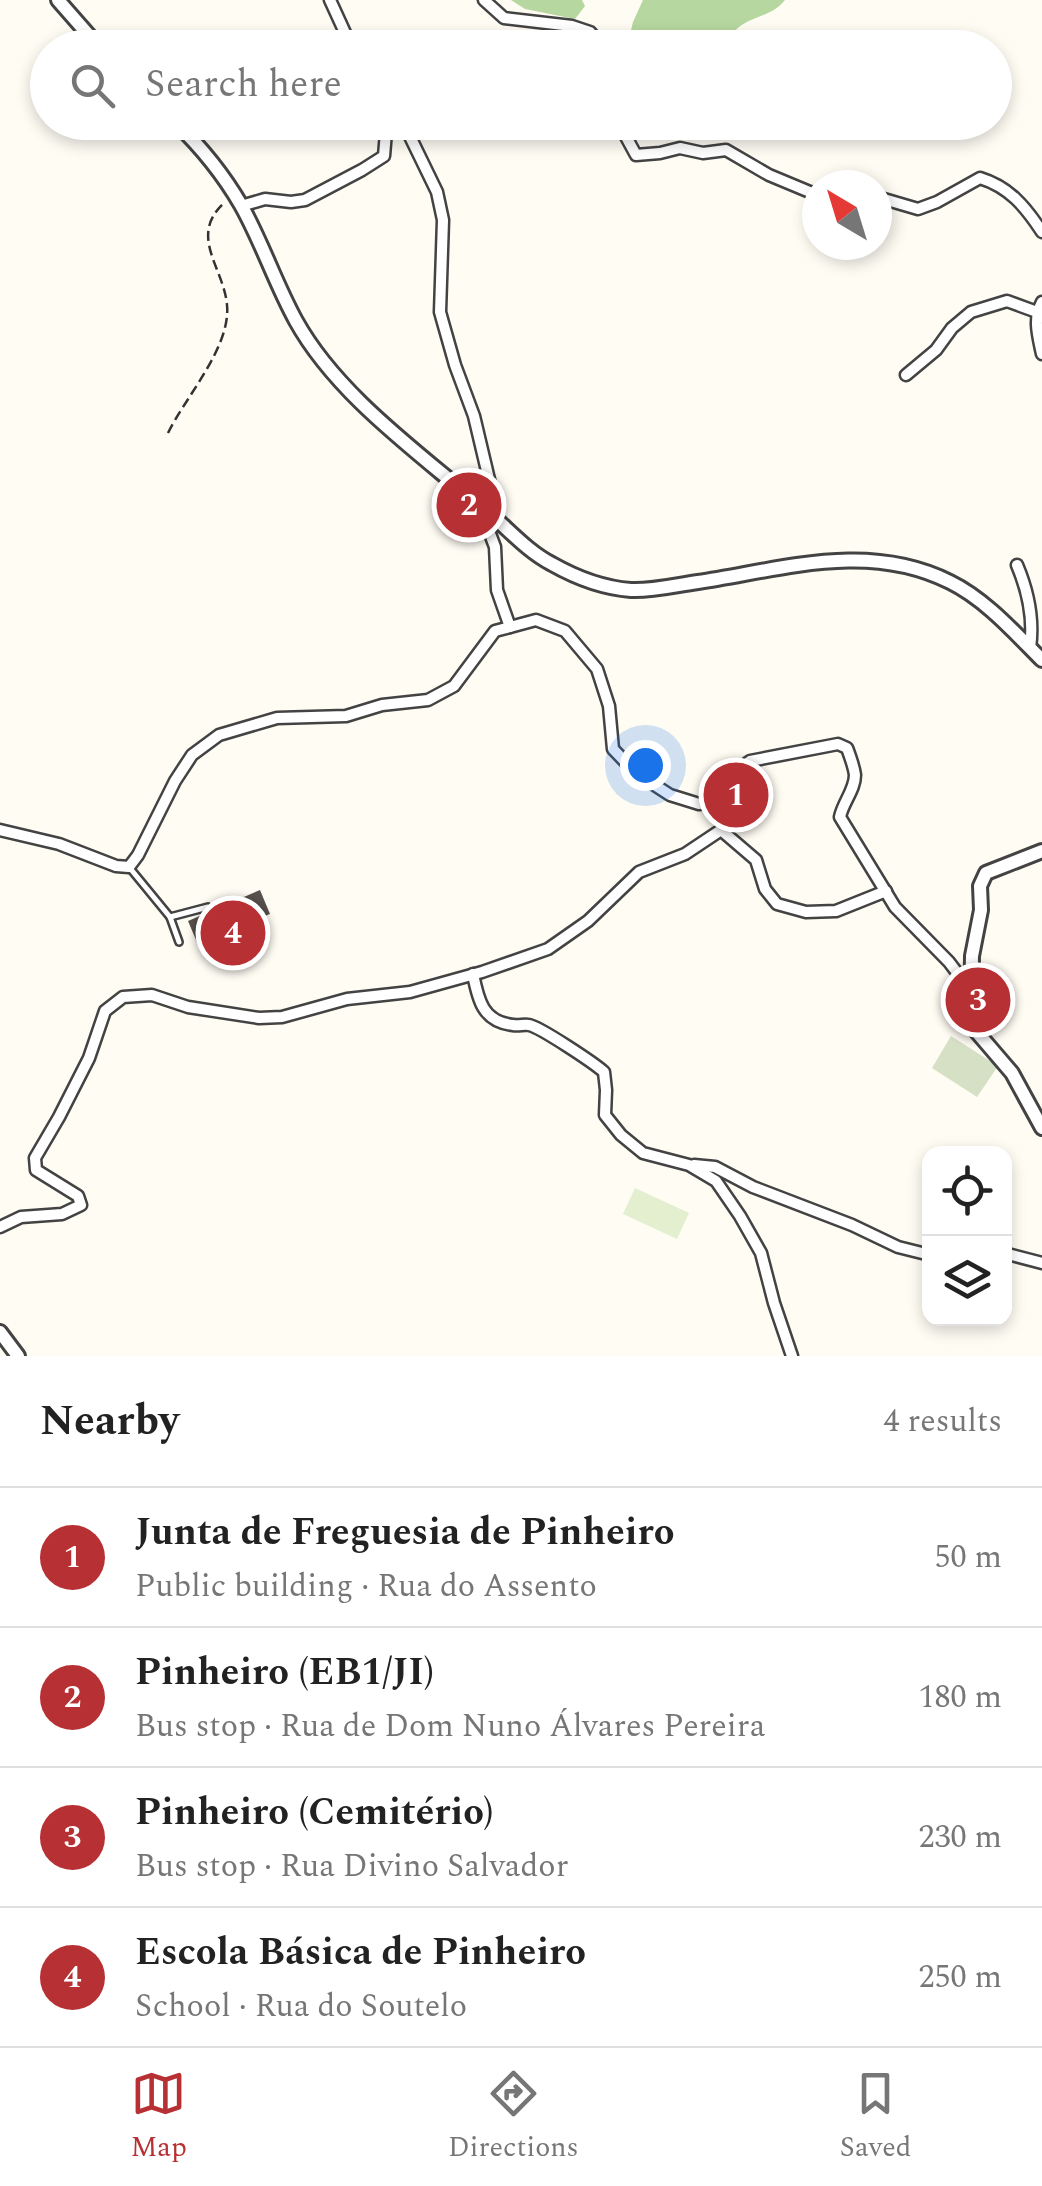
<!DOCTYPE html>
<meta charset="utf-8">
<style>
:root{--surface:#fff;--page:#f2f2f2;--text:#222;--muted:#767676;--line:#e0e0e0;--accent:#b73034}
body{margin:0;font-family:Spectral,serif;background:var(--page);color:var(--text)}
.controls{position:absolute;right:30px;bottom:30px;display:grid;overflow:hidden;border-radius:20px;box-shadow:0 5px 15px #0003}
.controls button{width:90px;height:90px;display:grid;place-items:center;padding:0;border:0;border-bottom:2px solid var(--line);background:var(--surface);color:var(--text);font:50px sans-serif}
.compass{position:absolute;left:802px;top:170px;width:90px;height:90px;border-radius:50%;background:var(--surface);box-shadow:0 5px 15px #0003;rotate:322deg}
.you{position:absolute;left:645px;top:765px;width:35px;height:35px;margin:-25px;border:8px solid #fff;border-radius:50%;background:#1a73e8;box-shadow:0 0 0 15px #1a73e833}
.badge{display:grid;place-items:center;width:65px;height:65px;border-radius:50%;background:var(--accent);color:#fff;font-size:32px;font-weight:700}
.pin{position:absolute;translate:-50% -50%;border:5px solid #fff;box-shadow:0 2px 10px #0006}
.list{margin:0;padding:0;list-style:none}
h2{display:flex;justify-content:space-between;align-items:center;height:130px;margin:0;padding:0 40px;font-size:42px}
h2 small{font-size:32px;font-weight:400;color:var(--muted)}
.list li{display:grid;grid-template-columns:65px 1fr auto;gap:30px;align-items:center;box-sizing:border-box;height:140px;padding:0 40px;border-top:2px solid var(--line)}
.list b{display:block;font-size:38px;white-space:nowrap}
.list p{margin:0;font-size:32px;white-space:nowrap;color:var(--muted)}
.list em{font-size:32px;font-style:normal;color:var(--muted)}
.icon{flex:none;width:55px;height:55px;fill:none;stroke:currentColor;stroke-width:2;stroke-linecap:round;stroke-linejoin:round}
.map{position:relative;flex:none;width:1042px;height:1356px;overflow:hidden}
.search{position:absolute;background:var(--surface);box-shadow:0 5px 15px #0003;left:30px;right:30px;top:30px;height:110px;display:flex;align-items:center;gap:25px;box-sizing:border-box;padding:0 35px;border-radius:55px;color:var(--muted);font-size:38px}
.sheet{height:690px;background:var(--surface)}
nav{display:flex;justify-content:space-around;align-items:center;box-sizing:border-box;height:140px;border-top:2px solid var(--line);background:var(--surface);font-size:28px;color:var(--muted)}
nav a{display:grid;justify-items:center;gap:5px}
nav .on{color:var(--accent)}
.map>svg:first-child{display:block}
.forest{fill:#b6d79f}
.cemetery{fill:#d6e0c4}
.pitch{fill:#e3efcf}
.building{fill:#58514d}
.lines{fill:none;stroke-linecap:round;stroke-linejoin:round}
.service-casing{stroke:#434343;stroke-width:10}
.minor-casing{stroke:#434343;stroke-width:15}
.tertiary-casing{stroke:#434343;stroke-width:18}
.path{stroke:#323232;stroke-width:2.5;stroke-dasharray:10 5;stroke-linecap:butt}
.service{stroke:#fff;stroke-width:5}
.minor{stroke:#fff;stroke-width:10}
.tertiary{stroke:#fff;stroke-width:12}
</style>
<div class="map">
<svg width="1042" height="1356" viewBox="0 0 1042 1356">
<rect width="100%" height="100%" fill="#fefcf3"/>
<g class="forest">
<polygon points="511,0 582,0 585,6 575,19 525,9"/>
<path d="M643,0H785C771,19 744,15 731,36L733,47H627L633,22Z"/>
</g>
<polygon class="cemetery" points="951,1036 998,1066 977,1097 932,1068"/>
<polygon class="pitch" points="635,1188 689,1213 677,1239 623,1214"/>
<g class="building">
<polygon points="738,783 749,792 736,807 728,796"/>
<polygon points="260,890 270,914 257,919 260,928 249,933 246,926 199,947 188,921"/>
</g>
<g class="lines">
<g class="service-casing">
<g id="service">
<polyline points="129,867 170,917 179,942"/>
<polyline points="170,917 208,907"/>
</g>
</g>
<g class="minor-casing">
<g id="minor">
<polyline points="330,0 352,48"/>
<polyline points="484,0 504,18 572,26 590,32 604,48"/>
<polyline points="618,122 636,155 660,153 680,148 703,153 726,150 769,175 817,195"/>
<path d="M877,197L918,209L937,202L980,178C1009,187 1025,206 1042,232"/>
<polyline points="241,206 265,199 291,202 305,200 362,170 384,156 386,132 382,122"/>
<path d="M1042,302C1033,319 1038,335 1042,354"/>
<polyline points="906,375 936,350 952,328 971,312 1007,301 1037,312"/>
<path d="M1017,565C1028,591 1034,620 1030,648"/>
<path d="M510,627L536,620L565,631L597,669L609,706L613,749L636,773L670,795L699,804L712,802L736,771L750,761L838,744L847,748C850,756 854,767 855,775C855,790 843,802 840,817L895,907L949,962L971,991"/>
<polyline points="0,830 59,844 116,866 129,867 138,855 175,781 192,755 219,735 277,718 346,716 382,705 428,700 454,686 495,631 510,627 497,590 495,547 483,515 491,506 492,492 474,416 455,365 440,312 443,220 437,192 403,122"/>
<polyline points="721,830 756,860 765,889 777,904 806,912 836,911 886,891"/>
<path d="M473,974C478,1000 483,1022 513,1025C519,1026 524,1024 529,1025C540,1027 594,1063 604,1072L606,1090L605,1115L621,1135L643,1153L689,1165L716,1181L740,1216L761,1253L774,1303L792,1356"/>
<polyline points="694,1165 715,1167 753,1187 852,1225 898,1247 930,1255"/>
<polyline points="0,1227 21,1217 62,1214 81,1205 78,1196 36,1170 35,1158 59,1117 89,1058 105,1011 123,997 152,995 188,1007 259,1018 282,1017 347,999 410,992 482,972 548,949 588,921 639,872 685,854 721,830 729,813 717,795"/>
<polyline points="1004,1253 1042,1263"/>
</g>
</g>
<g class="tertiary-casing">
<g id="tertiary">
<polyline points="58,0 100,48"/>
<path d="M175,122C201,147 223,174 241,205C262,242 275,283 296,321C337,395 418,452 482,507C506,526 525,550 552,564C575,577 604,588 631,590C653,591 676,585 698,582C784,569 868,541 950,582C985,599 1015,633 1042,660"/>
<polyline points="1042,851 986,873 980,886 981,910 972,956 971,1011 976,1031 1012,1073 1042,1128"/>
<polyline points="0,1332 18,1356"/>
</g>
</g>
<path class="path" d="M168,433C186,396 231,347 227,305C224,268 188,236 224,203"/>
<use href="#service" class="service"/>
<use href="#minor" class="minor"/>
<use href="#tertiary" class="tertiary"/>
</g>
</svg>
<div class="controls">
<button><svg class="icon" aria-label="locate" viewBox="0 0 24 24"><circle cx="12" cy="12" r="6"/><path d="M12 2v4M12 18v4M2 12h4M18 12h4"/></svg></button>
<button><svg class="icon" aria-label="layers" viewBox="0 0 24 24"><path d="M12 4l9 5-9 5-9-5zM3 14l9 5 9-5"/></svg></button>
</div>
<svg class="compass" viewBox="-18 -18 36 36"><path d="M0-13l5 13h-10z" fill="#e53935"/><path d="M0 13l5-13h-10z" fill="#767676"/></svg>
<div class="you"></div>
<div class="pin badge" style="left:736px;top:795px">1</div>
<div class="pin badge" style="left:469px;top:505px">2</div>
<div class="pin badge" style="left:978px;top:1000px">3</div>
<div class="pin badge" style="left:233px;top:933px">4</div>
<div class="search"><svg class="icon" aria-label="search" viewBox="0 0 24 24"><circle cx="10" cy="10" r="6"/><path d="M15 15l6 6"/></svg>Search here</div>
</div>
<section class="sheet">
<h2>Nearby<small>4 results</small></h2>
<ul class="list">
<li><span class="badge">1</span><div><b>Junta de Freguesia de Pinheiro</b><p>Public building · Rua do Assento</p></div><em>50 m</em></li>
<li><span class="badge">2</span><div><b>Pinheiro (EB1/JI)</b><p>Bus stop · Rua de Dom Nuno Álvares Pereira</p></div><em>180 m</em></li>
<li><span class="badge">3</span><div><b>Pinheiro (Cemitério)</b><p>Bus stop · Rua Divino Salvador</p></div><em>230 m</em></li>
<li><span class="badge">4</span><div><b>Escola Básica de Pinheiro</b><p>School · Rua do Soutelo</p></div><em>250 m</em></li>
</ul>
</section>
<nav>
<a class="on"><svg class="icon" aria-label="map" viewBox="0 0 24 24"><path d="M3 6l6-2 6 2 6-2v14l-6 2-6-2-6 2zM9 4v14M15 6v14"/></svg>Map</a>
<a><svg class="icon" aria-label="directions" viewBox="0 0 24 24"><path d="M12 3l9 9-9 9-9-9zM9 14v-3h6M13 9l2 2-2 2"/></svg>Directions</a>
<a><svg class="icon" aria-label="saved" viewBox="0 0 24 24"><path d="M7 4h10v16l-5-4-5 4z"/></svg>Saved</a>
</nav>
